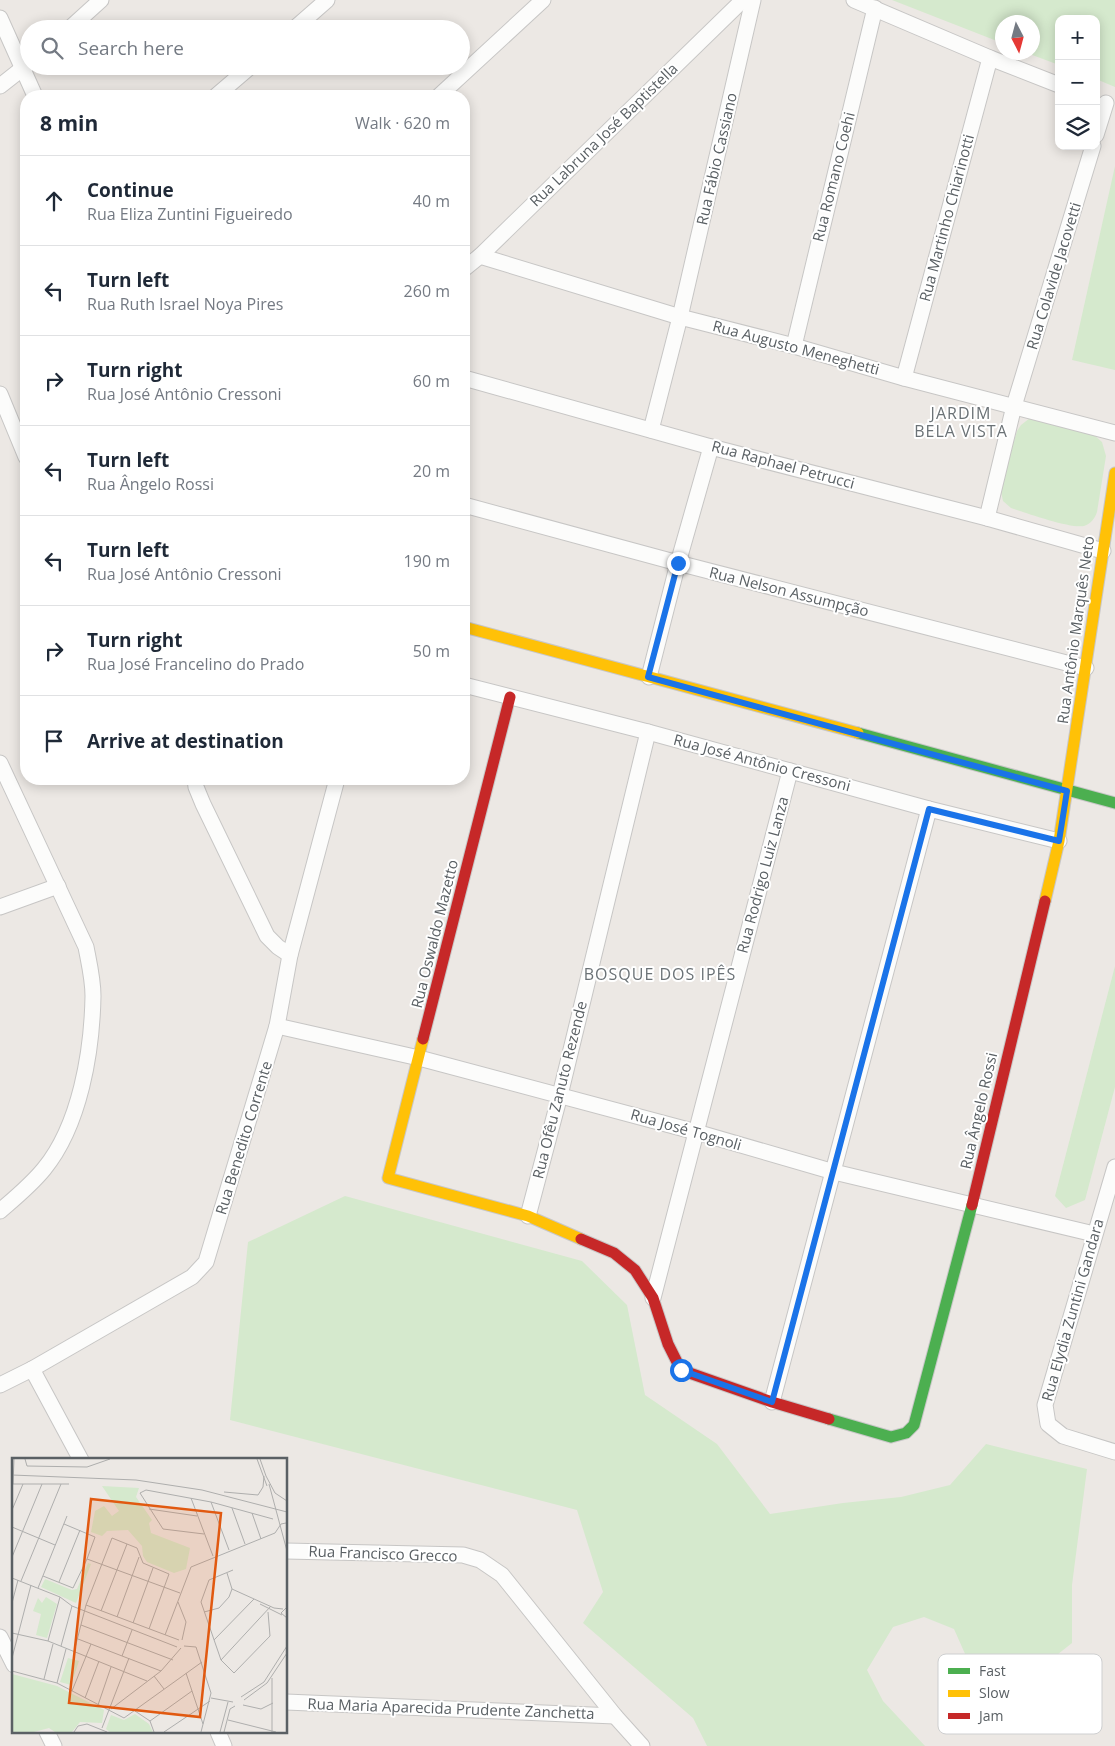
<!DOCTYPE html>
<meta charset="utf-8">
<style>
:root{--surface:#fff;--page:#f6f6f7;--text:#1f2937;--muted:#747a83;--line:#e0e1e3}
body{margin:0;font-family:"Open Sans",sans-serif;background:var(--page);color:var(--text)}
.controls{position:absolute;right:15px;top:15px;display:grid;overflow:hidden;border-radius:10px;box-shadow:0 2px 12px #0003}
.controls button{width:45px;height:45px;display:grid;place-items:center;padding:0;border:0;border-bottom:1px solid var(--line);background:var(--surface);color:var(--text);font:25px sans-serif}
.compass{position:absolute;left:995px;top:15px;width:45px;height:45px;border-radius:50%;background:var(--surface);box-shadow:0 2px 12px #0003;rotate:174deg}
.stop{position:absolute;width:15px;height:15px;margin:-11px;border:4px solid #1a73e8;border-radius:50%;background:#fff}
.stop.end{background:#1a73e8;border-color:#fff;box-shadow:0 1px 5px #0008}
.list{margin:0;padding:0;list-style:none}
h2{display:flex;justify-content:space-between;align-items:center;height:65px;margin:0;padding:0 20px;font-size:21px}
h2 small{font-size:16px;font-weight:400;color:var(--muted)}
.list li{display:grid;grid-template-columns:32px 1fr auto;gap:15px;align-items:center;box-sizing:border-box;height:90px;padding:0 20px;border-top:1px solid var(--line)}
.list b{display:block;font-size:19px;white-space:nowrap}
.list p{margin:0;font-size:16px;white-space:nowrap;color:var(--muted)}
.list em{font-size:16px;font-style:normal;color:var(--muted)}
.icon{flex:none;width:28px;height:28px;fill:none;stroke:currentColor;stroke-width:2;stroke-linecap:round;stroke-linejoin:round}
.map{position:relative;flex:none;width:1115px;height:1746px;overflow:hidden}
.search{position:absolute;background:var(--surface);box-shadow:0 2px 12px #0003;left:20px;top:20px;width:450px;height:55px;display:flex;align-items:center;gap:12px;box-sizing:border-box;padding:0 18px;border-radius:28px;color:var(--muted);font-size:19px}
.panel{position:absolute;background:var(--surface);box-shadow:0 2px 12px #0003;left:20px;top:90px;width:450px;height:695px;border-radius:20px}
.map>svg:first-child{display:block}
.green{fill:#d5e9cd}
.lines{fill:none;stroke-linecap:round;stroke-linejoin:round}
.street-casing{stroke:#c7c6c5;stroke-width:17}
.fast-casing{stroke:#c8c7c7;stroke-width:13}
.slow-casing{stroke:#c8c7c7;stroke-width:13}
.jam-casing{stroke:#c8c7c7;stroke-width:13}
.street{stroke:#fcfcfb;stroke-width:15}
.fast{stroke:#4caf50;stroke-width:11}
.slow{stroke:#ffc107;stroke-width:11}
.jam{stroke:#c62828;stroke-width:11}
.route{stroke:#1a73e8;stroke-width:6}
.labels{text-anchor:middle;stroke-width:4;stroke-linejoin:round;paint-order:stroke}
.street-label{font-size:15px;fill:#5a6064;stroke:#fff}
.neighbourhood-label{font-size:16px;letter-spacing:1px;fill:#6b7276;stroke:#fff}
.inset-road{fill:none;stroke:#aeaead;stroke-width:1}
.view{fill:#e15910;fill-opacity:0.15;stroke:#e15910;stroke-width:2.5}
.inset-edge{fill:none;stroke:#5a6064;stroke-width:2.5}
.key{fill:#fff;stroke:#cecfd0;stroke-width:1}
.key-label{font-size:14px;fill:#5a6064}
</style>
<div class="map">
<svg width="1115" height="1746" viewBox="0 0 1115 1746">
<rect width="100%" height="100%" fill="#ece8e4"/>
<g class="green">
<polygon points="892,0 1115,0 1115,87 1096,79 1096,19 1059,19 1059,65 1027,53 1032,52 1032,22 1002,22 1002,43"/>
<polygon points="1115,166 1115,370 1072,360"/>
<path d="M1030,418L1094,435L1102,442L1106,456L1097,512C1095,518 1091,524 1084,526C1072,529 1026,513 1011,508L1003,501L1000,487L1017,431L1021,425Z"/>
<polygon points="1115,966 1115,1087 1085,1200 1066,1208 1055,1196"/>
<polygon points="345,1196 582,1261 627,1305 645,1395 717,1444 770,1514 843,1503 901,1497 950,1485 986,1444 1087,1469 1072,1585 1072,1643 999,1701 970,1665 954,1629 924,1617 893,1627 867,1670 883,1701 925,1746 707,1746 693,1718 583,1623 603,1592 577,1510 230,1420 248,1242"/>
</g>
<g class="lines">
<g class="street-casing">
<g id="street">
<polyline points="854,0 990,58 1059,85"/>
<polyline points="0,18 35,96"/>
<polyline points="69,29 101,0"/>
<polyline points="294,29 327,0"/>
<polyline points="0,86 28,64"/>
<polyline points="216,96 251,66"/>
<polyline points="439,96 543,0"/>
<polyline points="1096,135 1106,103"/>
<polyline points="480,256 680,317 794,346 904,378 1115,433"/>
<polyline points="464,269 480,256 743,0"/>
<polyline points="794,346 875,8"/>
<polyline points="464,378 711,447 987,518 1103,551"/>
<polyline points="904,378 990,58"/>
<polyline points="0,394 26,457"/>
<polyline points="651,430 680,317 753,0"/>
<polyline points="464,505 678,563 1086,668"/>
<polyline points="987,518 1014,406 1093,146"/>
<polyline points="649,677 678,563 711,447"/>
<polyline points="464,685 648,732 929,809 1059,841"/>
<path d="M0,763L86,947C89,963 93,979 93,996C92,1052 80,1125 44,1169C31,1185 15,1198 0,1211"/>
<polyline points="195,779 196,787 203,804 267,936 278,947 290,955"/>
<polyline points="0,907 58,886"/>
<polyline points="277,1026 419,1058 696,1132 834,1172 1094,1234"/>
<polyline points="1115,1167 1045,1405 1048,1424 1063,1436 1115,1452"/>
<polyline points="528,1216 560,1095 648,732"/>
<polyline points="653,1298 790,771"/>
<polyline points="32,1369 81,1460"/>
<polyline points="0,1385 32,1369 192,1277 206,1262 277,1026 290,955 337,779"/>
<polyline points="772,1402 929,809"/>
<polyline points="286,1551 463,1555 480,1560 502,1575 615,1716 642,1746"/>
<polyline points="0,1637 14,1665"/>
<polyline points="286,1702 615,1716"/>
<polyline points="47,1732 54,1746"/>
<polyline points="218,1732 224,1746"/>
</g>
</g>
<g class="fast-casing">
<g id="fast">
<polyline points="858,733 1115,803"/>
<polyline points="829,1419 891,1437 906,1433 914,1425 972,1205"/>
</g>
</g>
<g class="slow-casing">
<g id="slow">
<polyline points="464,627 858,733"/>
<polyline points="1045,901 1059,841 1115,473"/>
<polyline points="423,1039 388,1178 528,1216 581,1239"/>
</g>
</g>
<g class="jam-casing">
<g id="jam">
<polyline points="423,1039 510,697"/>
<polyline points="972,1205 1045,901"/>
<polyline points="581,1239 614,1253 635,1270 653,1298 668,1344 681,1370 772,1402 829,1419"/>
</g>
</g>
<use href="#street" class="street"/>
<use href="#fast" class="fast"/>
<use href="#slow" class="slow"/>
<use href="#jam" class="jam"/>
</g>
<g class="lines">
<polyline class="route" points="678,563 648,677 1067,791 1059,841 929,809 772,1402 681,1370"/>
</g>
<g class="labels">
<g class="street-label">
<text transform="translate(604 135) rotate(-44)" y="5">Rua Labruna José Baptistella</text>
<text transform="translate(717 159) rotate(-77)" y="5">Rua Fábio Cassiano</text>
<text transform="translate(834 177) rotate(-76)" y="5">Rua Romano Coehi</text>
<text transform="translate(947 218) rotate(-75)" y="5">Rua Martinho Chiarinotti</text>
<text transform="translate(1054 276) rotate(-73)" y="5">Rua Colavide Jacovetti</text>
<text transform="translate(796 348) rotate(15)" y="5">Rua Augusto Meneghetti</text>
<text transform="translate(783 465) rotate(15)" y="5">Rua Raphael Petrucci</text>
<text transform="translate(789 592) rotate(14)" y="5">Rua Nelson Assumpção</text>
<text transform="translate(1076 630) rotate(-82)" y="5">Rua Antônio Marquês Neto</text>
<text transform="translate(762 763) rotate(15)" y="5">Rua José Antônio Cressoni</text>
<text transform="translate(763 875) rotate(-75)" y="5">Rua Rodrigo Luiz Lanza</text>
<text transform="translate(435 934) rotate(-76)" y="5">Rua Oswaldo Mazetto</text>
<text transform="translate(560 1090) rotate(-76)" y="5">Rua Ofêu Zanuto Rezende</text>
<text transform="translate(979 1111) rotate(-77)" y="5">Rua Ângelo Rossi</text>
<text transform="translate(686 1130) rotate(16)" y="5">Rua José Tognoli</text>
<text transform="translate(244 1138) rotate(-73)" y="5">Rua Benedito Corrente</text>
<text transform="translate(1073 1310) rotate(-74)" y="5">Rua Elydia Zuntini Gandara</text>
<text transform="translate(383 1554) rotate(2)" y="5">Rua Francisco Grecco</text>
<text transform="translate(451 1709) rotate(2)" y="5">Rua Maria Aparecida Prudente Zanchetta</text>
</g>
<g class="neighbourhood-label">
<text x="961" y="419">JARDIM<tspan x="961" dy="18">BELA VISTA</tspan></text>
<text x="660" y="980">BOSQUE DOS IPÊS</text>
</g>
</g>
<g transform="translate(12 1458)">
<rect width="275" height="275" fill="#ece8e4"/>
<path d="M90,28L127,30L124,39L140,62L137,65L139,75L178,90L174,111L162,115L135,104L131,98L130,88L116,72L95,73L90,78L79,74L83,53L92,48L100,58L107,53ZM76,105L79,106L64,145L29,129L33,121L60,132L65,131ZM34,139L45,146L35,180L24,177L29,156L21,153L26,140L30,145ZM56,200L67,203L59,227L48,224ZM0,216L45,228L92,252L90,265L68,264L60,274H43L37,270L22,274H0ZM123,256L137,266L141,274H98L94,271L99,257L112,262Z" fill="#d5e9cd"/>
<path class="inset-road" d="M13,1L15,8L75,9L98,1M245,1L255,28M248,1L254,18M0,17L124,22L190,32L275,54M254,18L263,35L275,43M0,26H57M1,26L2,1M257,26L275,93M212,34L246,37L251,29L252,18M179,40L201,98M199,44L217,92M220,50L233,86M137,51L185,58M0,52L11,26M240,55L249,81M0,69L43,87M263,75L269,66L274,65M192,76L151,71L128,35L134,32L199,44L261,61M0,99L30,26M75,101L168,135M221,112L197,122L189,144L209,202L222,215L258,178L256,154M31,118L61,130L75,101L83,79L52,66M0,120L48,139L60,148L165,189M9,123L49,26M47,124L68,72M26,130L55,58M220,131L262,150L271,151M166,144L174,164L170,182M0,145L6,122M248,146L270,157M74,147L167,182M275,149L269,155L275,160M89,153L115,86M192,154L207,150L217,139L220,131L215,115M105,159L127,99M121,165L141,110M69,167L161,202M0,175L36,183L135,223M153,177L179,109L263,75M66,181L149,213M202,182L242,141M36,183L48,139M49,188L60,148M172,188L184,189L199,235L189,274M62,194L74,147L100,80L125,90L131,105L157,116L137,171M110,198L120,172M0,200L19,127M209,202L259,148M0,213L45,225L112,260L190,204M174,215L191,266M142,218L152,231M260,220V274M32,221L41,186M45,225L54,191M60,233L79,186M229,239L252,224L275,188M73,240L87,203M199,240L221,244M232,242L255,225L275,195M86,247L99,209M231,247L249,251L261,245M99,251L149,213L169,190M123,253L138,263L142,274M216,262L264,274M138,263L180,233M90,270L117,200M62,274L66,268L75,266L95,274M152,274L198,243M208,274L216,244M212,274L218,251L223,248"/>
<path class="view" d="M79,41L209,55L188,259L57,245Z"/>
<rect width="275" height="275" class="inset-edge"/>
</g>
<rect x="938" y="1654" width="164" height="80" rx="8" class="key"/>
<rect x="948" y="1668" width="22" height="6" fill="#4caf50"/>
<rect x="948" y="1690" width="22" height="7" fill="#ffc107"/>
<rect x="948" y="1713" width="22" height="6" fill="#c62828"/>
<g class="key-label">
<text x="979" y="1676">Fast</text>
<text x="979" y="1698">Slow</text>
<text x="979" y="1721">Jam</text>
</g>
</svg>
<div class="controls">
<button>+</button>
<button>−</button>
<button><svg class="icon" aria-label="layers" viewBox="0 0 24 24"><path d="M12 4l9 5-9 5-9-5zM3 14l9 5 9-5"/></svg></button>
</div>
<svg class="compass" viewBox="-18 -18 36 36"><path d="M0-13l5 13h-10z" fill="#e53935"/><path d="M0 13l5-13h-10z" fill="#747a83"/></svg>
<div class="stop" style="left:681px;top:1370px"></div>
<div class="stop end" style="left:678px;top:563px"></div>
<div class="search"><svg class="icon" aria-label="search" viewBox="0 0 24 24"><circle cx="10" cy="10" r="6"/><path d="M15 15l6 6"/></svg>Search here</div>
<section class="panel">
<h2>8 min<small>Walk · 620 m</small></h2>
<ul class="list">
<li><svg class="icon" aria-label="ahead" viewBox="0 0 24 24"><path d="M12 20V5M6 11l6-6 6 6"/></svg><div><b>Continue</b><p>Rua Eliza Zuntini Figueiredo</p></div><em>40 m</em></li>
<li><svg class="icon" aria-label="left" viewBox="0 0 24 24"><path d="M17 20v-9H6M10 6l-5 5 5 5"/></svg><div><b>Turn left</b><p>Rua Ruth Israel Noya Pires</p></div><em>260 m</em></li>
<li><svg class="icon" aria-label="right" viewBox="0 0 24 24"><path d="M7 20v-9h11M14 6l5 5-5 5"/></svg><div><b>Turn right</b><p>Rua José Antônio Cressoni</p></div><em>60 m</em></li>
<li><svg class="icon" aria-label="left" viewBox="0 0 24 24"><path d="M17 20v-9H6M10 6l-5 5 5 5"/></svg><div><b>Turn left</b><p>Rua Ângelo Rossi</p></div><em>20 m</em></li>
<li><svg class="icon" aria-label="left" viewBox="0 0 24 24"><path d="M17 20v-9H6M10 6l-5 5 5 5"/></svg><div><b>Turn left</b><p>Rua José Antônio Cressoni</p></div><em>190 m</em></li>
<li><svg class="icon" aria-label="right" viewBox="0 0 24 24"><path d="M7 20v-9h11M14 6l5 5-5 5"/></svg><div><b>Turn right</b><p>Rua José Francelino do Prado</p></div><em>50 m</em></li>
<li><svg class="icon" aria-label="arrive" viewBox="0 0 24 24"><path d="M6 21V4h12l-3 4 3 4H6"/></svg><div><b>Arrive at destination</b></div></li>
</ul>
</section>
</div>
